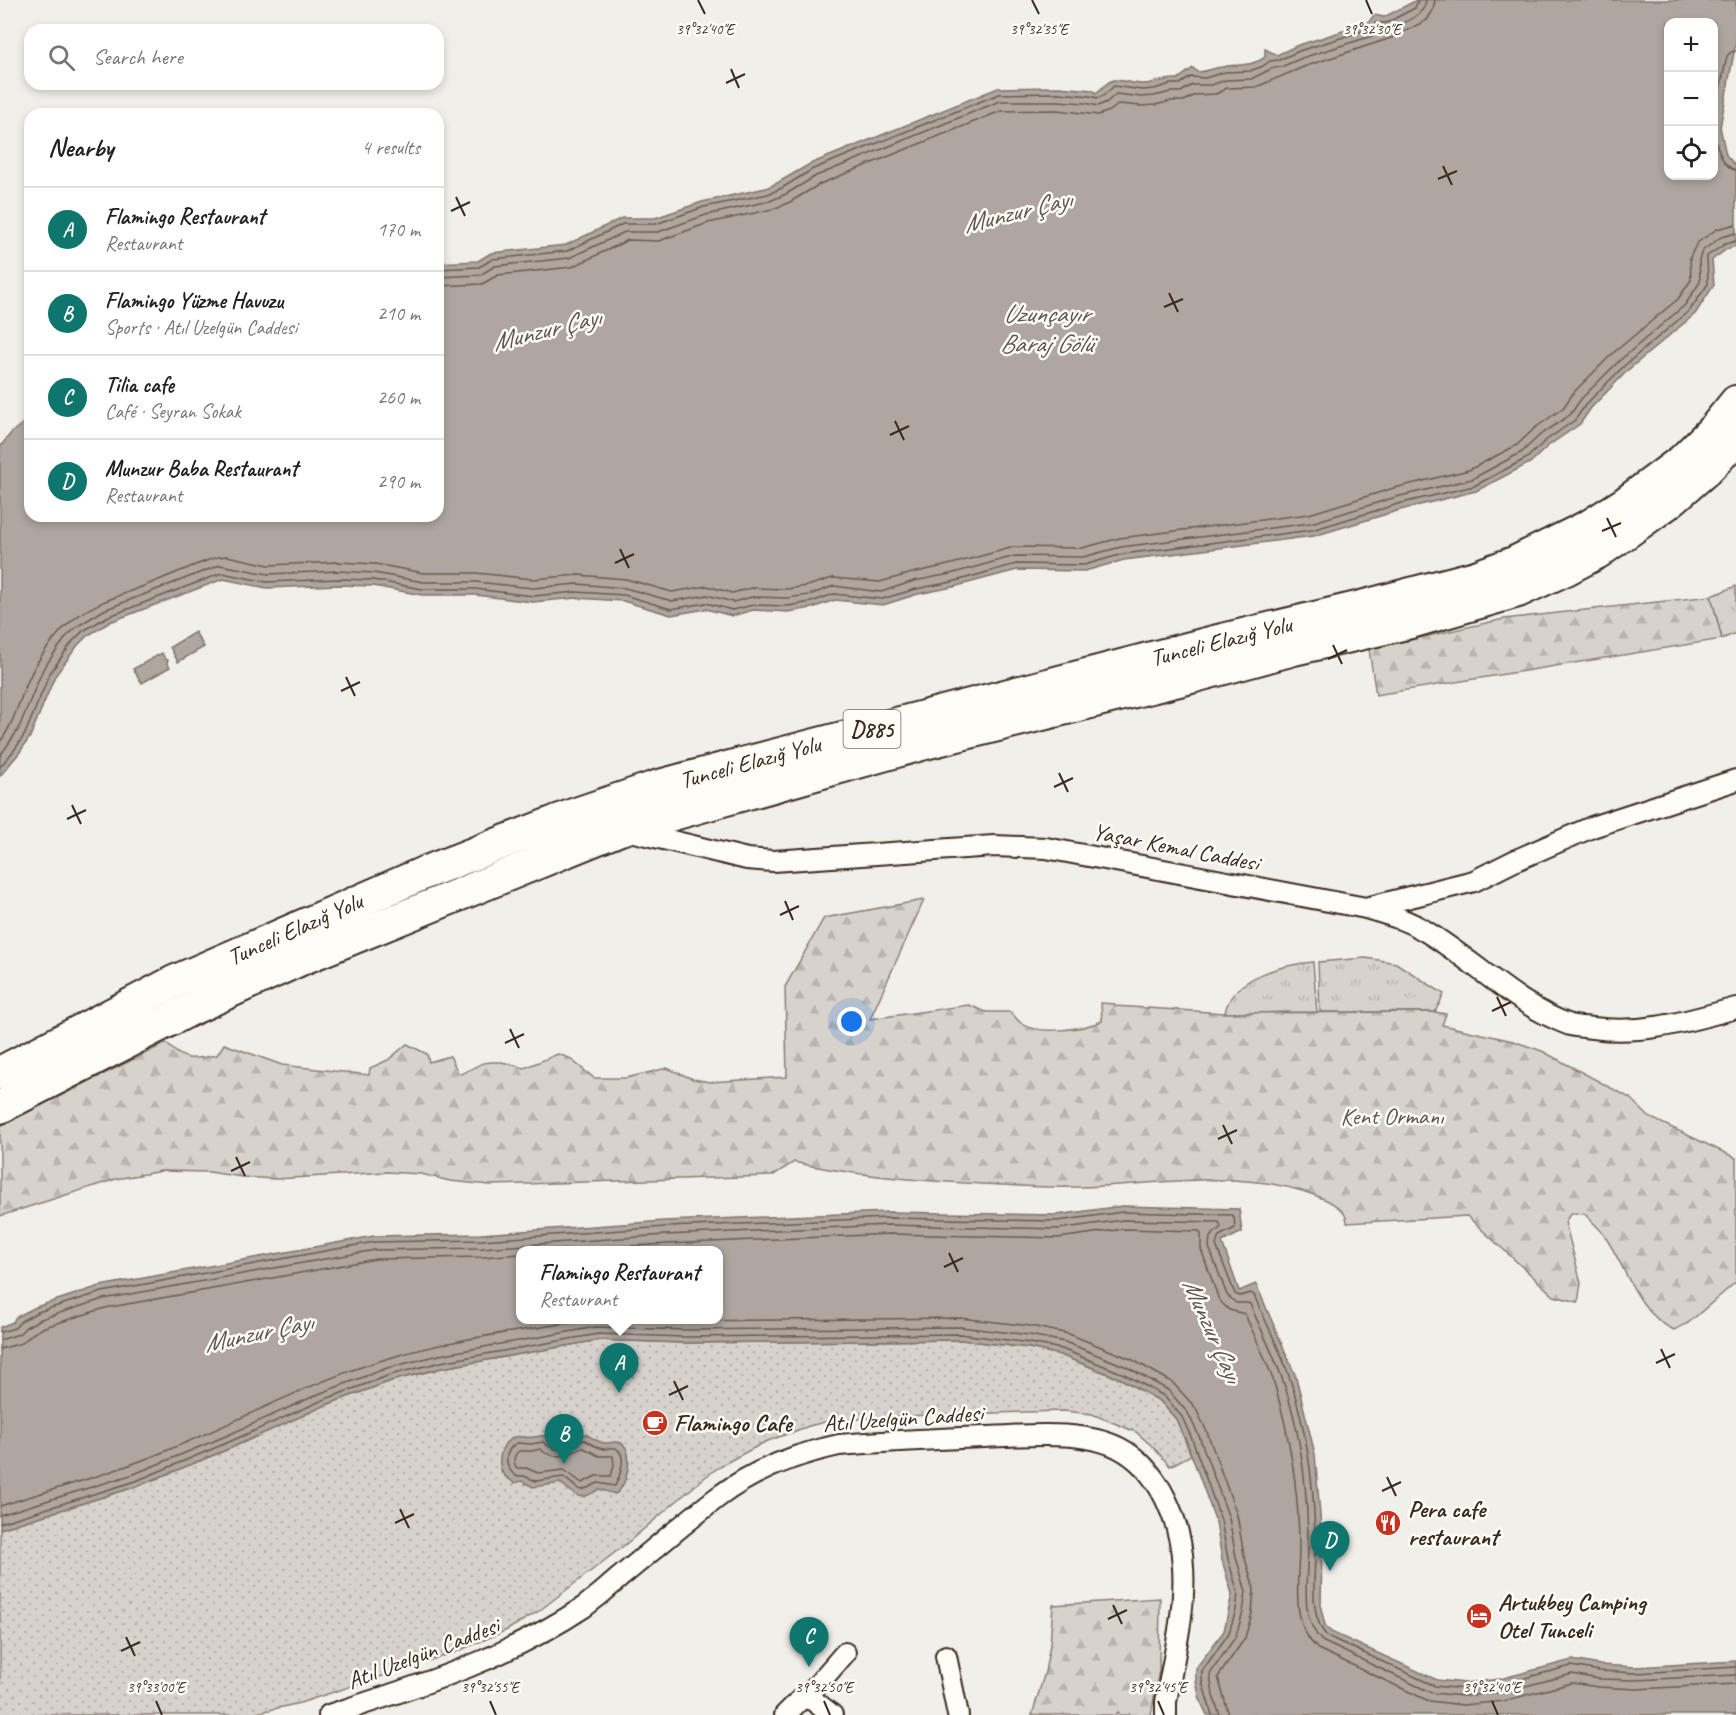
<!DOCTYPE html>
<meta charset="utf-8">
<style>
:root{--surface:#fff;--page:#f6f6f6;--text:#222;--muted:#767676;--line:#e0e0e0;--accent:#0f766e}
body{margin:0;font-family:Caveat,sans-serif;background:var(--page);color:var(--text)}
.controls{position:absolute;right:18px;top:18px;display:grid;overflow:hidden;border-radius:12px;box-shadow:0 3px 9px #0003}
.controls button{width:54px;height:54px;display:grid;place-items:center;padding:0;border:0;border-bottom:2px solid var(--line);background:var(--surface);color:var(--text);font:30px sans-serif}
.you{position:absolute;left:852px;top:1022px;width:21px;height:21px;margin:-15px;border:4px solid #fff;border-radius:50%;background:#1a73e8;box-shadow:0 0 0 9px #1a73e833}
.badge{display:grid;place-items:center;width:39px;height:39px;border-radius:50%;background:var(--accent);color:#fff;font-size:20px;font-weight:700}
.pin{position:absolute;translate:-50% -50px;filter:drop-shadow(0 2px 3px #0008)}
.pin::after{content:'';position:absolute;top:32px;width:21px;height:18px;background:inherit;clip-path:polygon(0 0,100% 0,50% 100%)}
.popup{position:absolute;left:516px;top:1246px;width:207px;height:78px;box-sizing:border-box;display:grid;place-content:center;border-radius:12px;background:var(--surface);filter:drop-shadow(0 2px 4px #0005);font-size:20px;white-space:nowrap;color:var(--muted)}
.popup b{font-size:22px;color:var(--text)}
.popup::after{content:'';position:absolute;left:50%;top:100%;margin-left:-12px;border:12px solid transparent;border-top-color:var(--surface)}
.list{margin:0;padding:0;list-style:none}
h2{display:flex;justify-content:space-between;align-items:center;height:78px;margin:0;padding:0 24px;font-size:26px}
h2 small{font-size:20px;font-weight:400;color:var(--muted)}
.list li{display:grid;grid-template-columns:39px 1fr auto;gap:18px;align-items:center;box-sizing:border-box;height:84px;padding:0 24px;border-top:2px solid var(--line)}
.list b{display:block;font-size:22px;white-space:nowrap}
.list p{margin:0;font-size:20px;white-space:nowrap;color:var(--muted)}
.list em{font-size:20px;font-style:normal;color:var(--muted)}
.icon{flex:none;width:33px;height:33px;fill:none;stroke:currentColor;stroke-width:2;stroke-linecap:round;stroke-linejoin:round}
.map{position:relative;flex:none;width:1736px;height:1715px;overflow:hidden}
.search{position:absolute;background:var(--surface);box-shadow:0 3px 9px #0003;left:24px;top:24px;width:420px;height:66px;display:flex;align-items:center;gap:15px;box-sizing:border-box;padding:0 21px;border-radius:18px;color:var(--muted);font-size:22px}
.panel{position:absolute;background:var(--surface);box-shadow:0 3px 9px #0003;left:24px;top:108px;width:420px;height:414px;border-radius:18px}
.map>svg:first-child{display:block}
.grass{fill:url(#grass-tufts);stroke:#897e75;stroke-width:1.5}
.forest{fill:url(#forest-firs);stroke:#897e75;stroke-width:1.5}
.park{fill:url(#park-dots);stroke:#897e75;stroke-width:1.5}
.water{fill:#aea69f;stroke:#80746b;stroke-width:1.5;fill-rule:evenodd}
.lines{fill:none;stroke-linecap:round;stroke-linejoin:round}
.shore{stroke:#695c52;stroke-width:1.5}
.minor-casing{stroke:#3b2a1e;stroke-width:24}
.primary-casing{stroke:#3b2a1e;stroke-width:36}
.minor{stroke:#fdfcf7;stroke-width:20}
.primary{stroke:#fdfcf7;stroke-width:32}
.ticks{fill:none;stroke:#3b2a1e;stroke-width:2}
.labels{text-anchor:middle;stroke-width:5;stroke-linejoin:round;paint-order:stroke}
.shield{fill:#fdfcf7;stroke:#75695f;stroke-width:1.5}
.shield-label{font-size:22px;font-weight:bold;fill:#3b2a1e}
.street-label{font-size:24px;fill:#3b2a1e;stroke:#fdfcf7}
.park-label{font-size:24px;fill:#62544a;stroke:#fdfcf7}
.poi-label{font-size:24px;font-weight:bold;fill:#3b2a1e;stroke:#fdfcf7;text-anchor:start}
.water-label{font-size:26px;font-style:italic;fill:#63554b;stroke:#fdfcf7}
.ticks-label{font-size:15px;text-anchor:middle;fill:#3b2a1e;stroke:#fdfcf7;stroke-width:5;stroke-linejoin:round;paint-order:stroke}
</style>
<div class="map">
<svg width="1736" height="1715" viewBox="0 0 1736 1715">
<defs>
<pattern id="grass-tufts" width="24" height="20" patternUnits="userSpaceOnUse" patternTransform="scale(1.5)"><rect width="24" height="20" fill="#d7d2cc"/><path d="M3 7l-1-3M5 7V3M7 7l1-3M15 17l-1-3M17 17v-4M19 17l1-3" fill="none" stroke="#b9b4af"/></pattern>
<pattern id="forest-firs" width="22" height="20" patternUnits="userSpaceOnUse" patternTransform="scale(1.5)"><rect width="22" height="20" fill="#d7d2cc"/><path d="M5 1l3.5 6h-7zM16 11l3.5 6h-7z" fill="#b9b4af"/></pattern>
<pattern id="park-dots" width="8" height="8" patternUnits="userSpaceOnUse" patternTransform="scale(1.5)"><rect width="8" height="8" fill="#d7d2cc"/><path d="M2 2h.1M6 6h.1" fill="none" stroke="#b9b4af" stroke-width="1.8" stroke-linecap="round"/></pattern>
</defs>
<rect width="100%" height="100%" fill="#f1efea"/>
<filter id="ink" filterUnits="userSpaceOnUse"><feTurbulence type="fractalNoise" baseFrequency=".0167" numOctaves="2"/><feDisplacementMap in="SourceGraphic" scale="12" xChannelSelector="R" yChannelSelector="G"/><feConvolveMatrix kernelMatrix="1 2 1 2 8 2 1 2 1" color-interpolation-filters="sRGB"/></filter>
<g filter="url(#ink)">
<g class="grass">
<polygon points="1736,586 1736,633 1722,639 1711,596"/>
<polygon points="1366,958 1396,963 1444,994 1435,1012 1320,1012 1318,962"/>
<path d="M1313,962L1317,1012L1225,1013C1231,977 1282,965 1313,962Z"/>
</g>
<g class="forest">
<polygon points="1711,596 1722,639 1376,695 1369,649 1504,619"/>
<path d="M924,900L870,1019L969,1005L986,1012H1011C1014,1016 1017,1020 1021,1023C1038,1036 1084,1029 1102,1021L1101,1003L1115,1004V1006L1225,1013L1435,1012L1446,1014L1442,1025L1513,1041L1542,1051L1630,1098L1649,1117L1736,1158V1282L1688,1323L1674,1330C1635,1312 1625,1262 1601,1231C1596,1225 1590,1220 1585,1214L1571,1213L1565,1222L1581,1283L1578,1302L1554,1296L1467,1216L1347,1223C1348,1197 1277,1184 1257,1182C1197,1175 1135,1186 1075,1187C1038,1188 1002,1185 965,1183C907,1180 850,1175 794,1162L772,1176L490,1185L450,1181L421,1174L387,1172L276,1179L242,1177L209,1172L162,1171L116,1179L0,1216V1126L166,1043C184,1062 192,1060 217,1055L224,1044L282,1065L369,1075L370,1068L388,1060L407,1044L427,1054L429,1062L450,1056L458,1073L461,1074L483,1063L491,1062H502L524,1068L558,1054L569,1058L594,1078H626L667,1068L693,1079L710,1082L787,1077L785,987L824,918Z"/>
<polygon points="1160,1598 1159,1671 1151,1715 1119,1715 1118,1712 1116,1715 1032,1715 1045,1672 1050,1645 1053,1605"/>
</g>
<polygon class="park" points="599,1340 684,1343 961,1340 1029,1348 1060,1355 1121,1379 1160,1401 1176,1419 1191,1455 1170,1466 1153,1447 1136,1432 1092,1414 1064,1411 1027,1412 904,1416 829,1421 809,1426 765,1442 722,1465 704,1478 626,1544 539,1611 507,1630 456,1652 300,1703 247,1715 0,1715 0,1529 138,1486 231,1448 326,1405 391,1381 442,1368"/>
<g class="water">
<path d="M1417,0H1736V42L1720,127L1726,155L1736,166V246L1727,249L1712,260L1714,285L1695,314L1628,370L1591,408L1580,424L1548,446L1530,463L1476,491L1400,510L1314,536L1124,560L1085,571L1017,570L953,587L918,594L883,605L835,600L812,608L788,612L753,610L732,616L706,609L671,615L623,601L576,598L533,602L475,595H422L373,586L338,585L267,588L223,579L110,622L87,636L78,645L55,676L30,737L20,752L0,776V447L11,433L30,417V516H438V263L478,261L491,253L566,245L622,218H655L702,202L766,188L779,182L810,164L998,88L1059,87L1093,90L1096,93L1109,82L1114,80C1124,80 1133,84 1144,84C1156,83 1166,78 1178,79L1193,68L1197,72C1207,72 1212,68 1222,67C1237,64 1252,67 1265,57V49L1277,55L1296,46L1368,23L1374,15L1384,17ZM1714,22V176H1668V22Z"/>
<polygon points="195,632 204,647 178,662 170,647"/>
<polygon points="162,653 165,659 168,660 167,663 170,667 142,683 133,669"/>
<path d="M1122,1206L1239,1209L1242,1232L1222,1242L1239,1291L1256,1284L1296,1377L1315,1454L1322,1540L1321,1609L1325,1625L1331,1632L1437,1680L1465,1683L1500,1679L1572,1660L1600,1665L1636,1667L1736,1661V1715H1207L1200,1700L1196,1681V1668L1224,1631L1232,1594L1222,1560L1216,1522L1186,1440L1176,1419L1160,1401L1121,1379L1060,1355L1029,1348L961,1340L684,1343L599,1340L442,1368L391,1381L326,1405L231,1448L138,1486L0,1529V1327L13,1322L16,1317L36,1307L100,1286L374,1236L481,1234L665,1221L889,1212L1057,1215ZM718,1250V1320H520V1250Z"/>
<path d="M586,1434C591,1437 598,1442 604,1443C611,1444 616,1439 623,1444C634,1455 627,1487 615,1494L599,1489C581,1502 576,1497 561,1483L533,1487L522,1481L514,1483C511,1480 505,1477 503,1474C496,1462 501,1441 515,1437C518,1436 520,1437 524,1437C532,1439 539,1435 547,1436L552,1442C567,1444 572,1436 586,1434Z"/>
</g>
<g class="lines">
<g class="shore">
<path d="M1736,51L1731,52L1727,56C1723,77 1715,106 1714,126C1714,139 1721,168 1736,170"/>
<polyline points="438,269 479,267 493,259 567,251 623,224 656,224 704,207 768,194 782,188 813,169 999,94 1059,93 1090,96 1097,98 1103,96 1114,86 1142,90 1154,89 1171,84 1180,84 1191,77 1205,78 1225,72 1250,71 1263,66 1270,61 1279,60 1299,51 1369,29 1375,23 1386,23 1415,8 1418,0"/>
<path d="M438,277L480,275L495,266L569,258L625,232H658L706,215L770,201L786,194L816,176L1000,101H1058L1085,103L1098,106L1107,102L1116,94L1141,97L1154,96L1171,92H1181L1192,85H1211L1226,80L1251,79L1273,68L1281,67L1302,58L1372,36C1387,27 1425,21 1426,0"/>
<polyline points="438,286 482,284 498,275 572,267 628,240 659,241 708,223 773,209 790,202 820,184 1001,111 1058,110 1098,115 1110,111 1119,104 1141,106 1155,105 1171,101 1184,101 1195,95 1216,94 1227,88 1256,87 1306,66 1394,37 1427,20 1433,10 1435,0"/>
<path d="M0,742C18,718 21,688 37,663C71,609 93,606 149,584C172,575 195,564 218,557L227,556L269,565L338,562L375,564L424,573H476L533,579L578,575L626,579L672,592L707,586L732,593L751,588L787,589L807,586L833,578L880,582L912,573L948,565L1014,547L1082,548L1120,538L1309,514L1394,488L1469,470L1517,445L1535,428L1563,408L1574,392L1612,354L1678,299L1691,280L1690,257L1697,243L1717,229L1736,224"/>
<polyline points="0,756 18,730 43,669 67,636 78,626 104,610 220,565 268,574 338,571 374,573 423,582 476,582 533,588 577,584 625,588 672,601 707,595 733,602 752,597 787,598 809,595 834,586 881,592 914,581 950,574 1015,556 1083,557 1121,547 1311,523 1396,497 1472,479 1522,452 1540,435 1570,415 1581,399 1619,361 1685,305 1700,282 1699,260 1702,251 1721,237 1736,233"/>
<polyline points="0,767 15,749 25,734 50,673 73,641 83,631 107,617 222,573 267,582 338,579 373,580 422,589 475,589 533,596 576,592 624,595 671,609 706,603 732,610 753,605 788,606 811,602 834,594 882,599 916,589 952,582 1016,564 1084,565 1123,554 1312,530 1398,504 1474,486 1527,458 1545,441 1575,420 1586,404 1624,366 1690,310 1708,284 1707,256 1725,244 1736,241"/>
<path d="M569,1250L666,1244L890,1234L1058,1238L1124,1229L1199,1231L1201,1233V1249L1219,1300L1229,1310L1245,1314C1255,1338 1268,1362 1275,1386C1290,1437 1298,1488 1299,1540C1300,1577 1288,1622 1318,1649L1429,1701L1463,1705L1504,1701L1572,1683L1598,1687L1636,1689L1736,1684"/>
<polyline points="655,1320 685,1321 960,1318 1031,1326 1069,1334 1131,1359 1172,1382 1195,1407 1207,1432 1237,1515 1244,1555 1254,1589 1252,1613 1245,1638 1218,1677 1229,1715"/>
<path d="M0,1332L15,1328L21,1321L38,1312L102,1292L374,1242L482,1240L665,1227L889,1218L1057,1221L1123,1212L1232,1215L1234,1217L1235,1228L1219,1236L1216,1245L1235,1294L1240,1296L1251,1293L1254,1295C1266,1323 1281,1351 1290,1379C1307,1431 1314,1484 1315,1538C1317,1567 1306,1614 1327,1636L1435,1686L1465,1689L1502,1684L1571,1666L1600,1671L1636,1673L1736,1667"/>
<path d="M0,1340L19,1334L26,1327L41,1319L103,1299L375,1250L482,1248L665,1235L889,1225L1058,1229L1123,1220L1219,1222L1221,1227L1210,1237L1209,1247L1227,1295L1236,1303H1248L1250,1304C1261,1330 1274,1355 1283,1381C1301,1431 1307,1487 1308,1539C1309,1572 1297,1616 1322,1641L1432,1693L1464,1696L1503,1692L1572,1674L1599,1679L1636,1680L1736,1675"/>
<polyline points="0,1349 22,1343 32,1334 45,1327 105,1308 207,1290 376,1259 482,1257 520,1254"/>
<path d="M585,1440C590,1443 597,1448 603,1449C608,1449 613,1446 617,1449C628,1456 619,1478 615,1486L598,1483C574,1495 583,1490 563,1477L536,1481L524,1476H516C504,1467 503,1451 517,1443L531,1444L543,1442C562,1458 567,1442 585,1440Z"/>
<path d="M580,1448H584L599,1456H613L614,1465L611,1476H596L582,1483L564,1470L538,1473L526,1468H517C513,1463 513,1455 519,1451H532L540,1449C553,1460 567,1457 580,1448Z"/>
<path d="M0,1506C56,1488 114,1473 168,1450C240,1421 311,1381 386,1359C451,1339 519,1331 586,1320"/>
<polyline points="0,1515 134,1474 226,1436 321,1393 387,1368 439,1355 596,1327 685,1330 960,1327 1030,1335 1065,1342 1127,1367 1168,1390 1188,1413 1199,1436 1229,1518 1236,1557 1246,1592 1243,1612 1236,1636 1210,1674 1213,1696 1220,1715"/>
<polyline points="0,1523 136,1481 229,1442 323,1400 390,1375 441,1362 598,1334 685,1337 960,1334 1030,1343 1062,1349 1124,1374 1164,1396 1182,1417 1192,1439 1221,1520 1228,1559 1238,1593 1236,1610 1229,1633 1202,1671 1202,1681 1212,1715"/>
</g>
<g class="minor-casing">
<g id="minor">
<path d="M626,830L747,859L773,861L994,846L1046,848L1366,908C1386,914 1406,919 1425,931C1474,960 1515,1005 1570,1025C1577,1027 1585,1027 1593,1028C1644,1035 1687,1021 1736,1008"/>
<polyline points="1366,908 1474,881 1514,861 1592,827 1736,780"/>
<polyline points="946,1656 958,1715"/>
<polyline points="806,1698 845,1653"/>
<path d="M329,1715C419,1686 504,1660 584,1607C596,1598 608,1588 619,1578C652,1551 684,1523 718,1497C753,1471 796,1454 839,1445C887,1441 935,1439 984,1437C1024,1436 1082,1429 1119,1448C1160,1469 1181,1523 1183,1567C1186,1612 1173,1658 1166,1702V1715"/>
<polyline points="785,1715 800,1700 806,1698 814,1701 832,1715"/>
</g>
</g>
<g class="primary-casing">
<g id="primary">
<polyline points="0,1073 174,982 424,873 576,814 656,787 738,765 1214,642 1361,607 1476,577 1514,563 1591,525 1624,504 1683,460 1714,429 1736,402"/>
<polyline points="0,1107 189,1010 303,958 620,829 925,743 1191,677 1294,649 1411,622 1518,591 1564,570 1598,552 1631,529 1669,502 1706,470 1736,439"/>
</g>
</g>
<use href="#minor" class="minor"/>
<use href="#primary" class="primary"/>
</g>
</g>
<path class="ticks" d="M698,0L705,14M1032,0L1039,14M1366,0L1372,14M731,69L739,88M726,83L745,74M1443,166L1452,185M1438,179L1457,171M456,197L465,216M451,211L470,202M1169,293L1178,312M1164,307L1183,299M895,421L904,440M890,435L909,426M1607,518L1616,537M1602,531L1621,523M620,549L629,568M615,563L634,554M1333,645L1342,664M1328,659L1347,650M346,677L355,696M341,691L360,682M1059,773L1068,792M1054,787L1073,778M72,805L81,824M67,819L86,810M785,901L793,920M780,915L799,906M1497,997L1506,1016M1492,1011L1511,1002M510,1029L519,1048M505,1043L524,1034M1223,1125L1232,1144M1218,1139L1237,1130M236,1157L245,1176M231,1171L250,1162M949,1253L958,1272M944,1267L963,1258M1661,1349L1670,1368M1656,1363L1675,1354M674,1381L683,1400M669,1395L688,1386M1387,1477L1396,1496M1382,1491L1401,1482M400,1509L409,1528M395,1523L414,1514M1113,1605L1122,1624M1108,1619L1127,1610M126,1637L135,1656M121,1651L140,1642M156,1701L162,1715M490,1701L496,1715M824,1701L830,1715M1158,1701L1164,1715M1492,1701L1498,1715"/>
<defs>
<g id="cafe-disc" transform="scale(1.35)"><circle r="9.5" fill="#c8321e" stroke="#fdfcf7"/><path d="M-5.5-4.5H6V0H3Q3 3.5 0 3.5H-2.5Q-5.5 3.5-5.5 0ZM3-3.2v2h1.7v-2ZM-6 4.5H4V6H-6Z" fill="#fff"/></g>
<g id="restaurant-disc" transform="scale(1.35)"><circle r="9.5" fill="#c8321e" stroke="#fdfcf7"/><path d="M-5-6h1v4h1v-4h1v4h1v-4h1v5L-1.5 .5V6h-2V.5L-5-1ZM5-6V6H3V1.5H1.5Q1.5-4 5-6Z" fill="#fff"/></g>
<g id="hotel-disc" transform="scale(1.35)"><circle r="9.5" fill="#c8321e" stroke="#fdfcf7"/><path d="M-6-4.5h1.5V1H6V5H4.5V3h-9V5H-6ZM-4 0a1.8 1.8 0 1 1 3.6 0ZM.5 0V-2.5h3Q6-2.5 6 0Z" fill="#fff"/></g>
</defs>
<g fill-rule="evenodd">
<use href="#cafe-disc" x="655" y="1423"/>
<use href="#restaurant-disc" x="1388" y="1523"/>
<use href="#hotel-disc" x="1479" y="1616"/>
</g>
<g class="labels">
<rect class="shield" x="843.5" y="710" width="57" height="38" rx="4.5"/>
<g class="shield-label">
<text x="872" y="737">D885</text>
</g>
<g class="street-label">
<text transform="translate(1221 641) rotate(-14)" y="8">Tunceli Elazığ Yolu</text>
<text transform="translate(750 762) rotate(-15)" y="8">Tunceli Elazığ Yolu</text>
<text transform="translate(1176 847) rotate(11)" y="8">Yaşar Kemal Caddesi</text>
<text transform="translate(295 929) rotate(-24)" y="8">Tunceli Elazığ Yolu</text>
<text transform="translate(903 1418) rotate(-4)" y="8">Atıl Uzelgün Caddesi</text>
<text transform="translate(423 1653) rotate(-21)" y="8">Atıl Uzelgün Caddesi</text>
</g>
<g class="park-label">
<text x="1392" y="1124">Kent Ormanı</text>
</g>
<g class="poi-label">
<text x="674" y="1431">Flamingo Cafe</text>
<text x="1408" y="1517">Pera cafe<tspan x="1408" dy="28">restaurant</tspan></text>
<text x="1498" y="1610">Artukbey Camping<tspan x="1498" dy="28">Otel Tunceli</tspan></text>
</g>
<g class="water-label">
<text transform="translate(1017 211) rotate(-14)" y="9">Munzur Çayı</text>
<text x="1046" y="322">Uzunçayır<tspan x="1046" dy="30">Baraj Gölü</tspan></text>
<text transform="translate(546 329) rotate(-14)" y="9">Munzur Çayı</text>
<text transform="translate(1213 1330) rotate(66)" y="9">Munzur Çayı</text>
<text transform="translate(258 1332) rotate(-12)" y="9">Munzur Çayı</text>
</g>
</g>
<g class="ticks-label">
<text x="705" y="34">39°32'40"E</text>
<text x="1039" y="34">39°32'35"E</text>
<text x="1372" y="34">39°32'30"E</text>
<text x="156" y="1692">39°33'00"E</text>
<text x="490" y="1692">39°32'55"E</text>
<text x="824" y="1692">39°32'50"E</text>
<text x="1158" y="1692">39°32'45"E</text>
<text x="1492" y="1692">39°32'40"E</text>
</g>
</svg>
<div class="controls">
<button>+</button>
<button>−</button>
<button><svg class="icon" aria-label="locate" viewBox="0 0 24 24"><circle cx="12" cy="12" r="6"/><path d="M12 2v4M12 18v4M2 12h4M18 12h4"/></svg></button>
</div>
<div class="you"></div>
<div class="pin badge" style="left:619px;top:1393px">A</div>
<div class="popup"><b>Flamingo Restaurant</b>Restaurant</div>
<div class="pin badge" style="left:564px;top:1464px">B</div>
<div class="pin badge" style="left:809px;top:1667px">C</div>
<div class="pin badge" style="left:1330px;top:1571px">D</div>
<div class="search"><svg class="icon" aria-label="search" viewBox="0 0 24 24"><circle cx="10" cy="10" r="6"/><path d="M15 15l6 6"/></svg>Search here</div>
<section class="panel">
<h2>Nearby<small>4 results</small></h2>
<ul class="list">
<li><span class="badge">A</span><div><b>Flamingo Restaurant</b><p>Restaurant</p></div><em>170 m</em></li>
<li><span class="badge">B</span><div><b>Flamingo Yüzme Havuzu</b><p>Sports · Atıl Uzelgün Caddesi</p></div><em>210 m</em></li>
<li><span class="badge">C</span><div><b>Tilia cafe</b><p>Café · Seyran Sokak</p></div><em>260 m</em></li>
<li><span class="badge">D</span><div><b>Munzur Baba Restaurant</b><p>Restaurant</p></div><em>290 m</em></li>
</ul>
</section>
</div>
